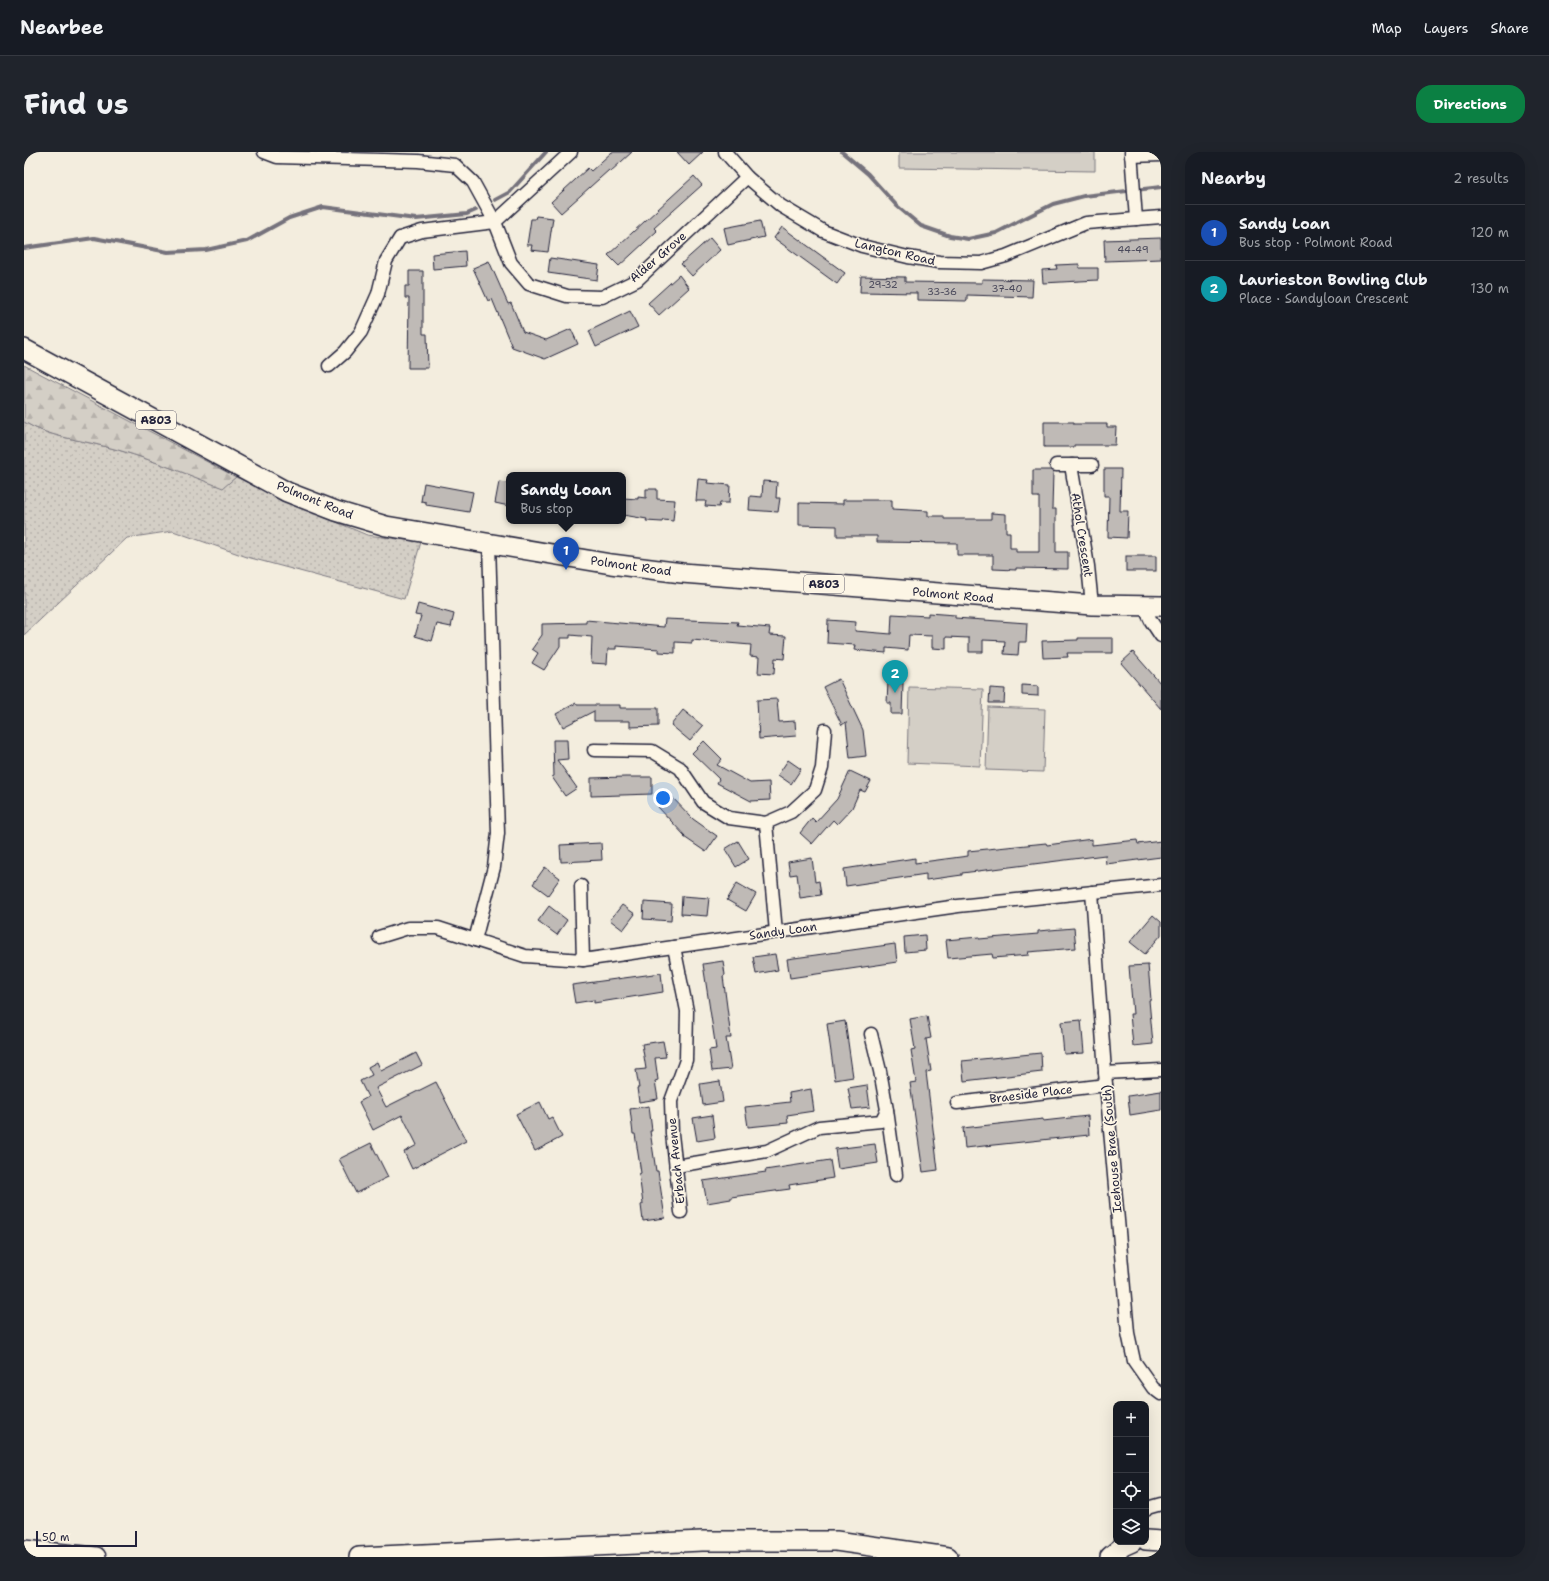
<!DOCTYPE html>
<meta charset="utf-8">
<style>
:root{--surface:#171b24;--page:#20242c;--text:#f1f3f6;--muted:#9ea1a6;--line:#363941;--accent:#0b8043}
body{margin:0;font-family:"Shantell Sans",sans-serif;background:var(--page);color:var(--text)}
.controls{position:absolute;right:12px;bottom:12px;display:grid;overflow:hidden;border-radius:8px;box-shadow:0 4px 16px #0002}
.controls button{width:36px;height:36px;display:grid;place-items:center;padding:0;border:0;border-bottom:1px solid var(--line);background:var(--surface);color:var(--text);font:20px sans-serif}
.scale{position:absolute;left:12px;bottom:10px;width:101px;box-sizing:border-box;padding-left:4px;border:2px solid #22223b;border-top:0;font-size:11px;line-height:14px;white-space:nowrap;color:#22223b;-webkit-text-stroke:3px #fcf5e5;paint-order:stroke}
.you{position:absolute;left:639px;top:646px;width:14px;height:14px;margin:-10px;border:3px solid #fff;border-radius:50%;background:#1a73e8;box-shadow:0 0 0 6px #1a73e833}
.badge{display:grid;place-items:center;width:26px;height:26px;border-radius:50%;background:var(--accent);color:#fff;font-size:13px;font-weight:700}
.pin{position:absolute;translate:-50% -33px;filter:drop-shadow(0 1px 2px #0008)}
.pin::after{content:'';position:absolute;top:21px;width:14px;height:12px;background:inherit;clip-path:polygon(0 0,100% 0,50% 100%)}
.popup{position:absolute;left:482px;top:320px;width:120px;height:52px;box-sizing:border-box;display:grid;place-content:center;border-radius:8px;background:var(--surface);filter:drop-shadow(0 1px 3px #0005);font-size:13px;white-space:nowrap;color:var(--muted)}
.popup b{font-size:15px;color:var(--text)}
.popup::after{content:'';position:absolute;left:50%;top:100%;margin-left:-8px;border:8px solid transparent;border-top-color:var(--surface)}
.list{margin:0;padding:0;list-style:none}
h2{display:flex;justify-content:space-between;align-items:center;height:52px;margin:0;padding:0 16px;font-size:17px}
h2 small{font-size:13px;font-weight:400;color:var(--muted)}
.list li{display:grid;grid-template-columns:26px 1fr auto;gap:12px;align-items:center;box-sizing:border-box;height:56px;padding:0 16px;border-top:1px solid var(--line)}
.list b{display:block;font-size:15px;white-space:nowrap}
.list p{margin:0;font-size:13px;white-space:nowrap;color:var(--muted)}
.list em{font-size:13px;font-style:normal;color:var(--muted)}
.icon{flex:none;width:22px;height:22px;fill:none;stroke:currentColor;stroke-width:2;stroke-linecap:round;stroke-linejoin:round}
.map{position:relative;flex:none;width:1137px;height:1405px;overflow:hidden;border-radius:16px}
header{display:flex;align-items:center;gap:24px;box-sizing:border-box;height:56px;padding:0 20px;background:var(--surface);border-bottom:1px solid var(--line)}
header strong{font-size:19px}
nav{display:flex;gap:22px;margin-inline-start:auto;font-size:14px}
.intro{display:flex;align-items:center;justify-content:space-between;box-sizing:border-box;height:96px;padding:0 24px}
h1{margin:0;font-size:28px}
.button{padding:10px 18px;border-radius:16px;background:var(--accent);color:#fff;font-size:14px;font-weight:700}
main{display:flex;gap:24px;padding:0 24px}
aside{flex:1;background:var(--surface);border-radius:16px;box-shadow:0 4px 16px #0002}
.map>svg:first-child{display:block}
.green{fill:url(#green-dots);stroke:#7b7880}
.forest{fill:url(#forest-firs);stroke:#7b7880}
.pitch{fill:#d4cfc6;stroke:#7b7880}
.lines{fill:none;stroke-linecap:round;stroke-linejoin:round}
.stream{stroke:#75727b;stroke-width:4}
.building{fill:#bfbab6;stroke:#22223b}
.minor-casing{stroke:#22223b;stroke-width:15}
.primary-casing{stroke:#22223b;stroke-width:22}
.minor{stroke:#fcf5e5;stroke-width:12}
.primary{stroke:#fcf5e5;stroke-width:19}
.labels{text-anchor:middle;stroke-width:3;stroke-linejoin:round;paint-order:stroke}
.number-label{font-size:10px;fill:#49485a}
.shield{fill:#fcf5e5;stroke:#63616e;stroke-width:1}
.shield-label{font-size:11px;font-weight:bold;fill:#22223b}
.street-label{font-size:12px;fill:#22223b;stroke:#fcf5e5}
</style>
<header>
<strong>Nearbee</strong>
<nav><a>Map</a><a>Layers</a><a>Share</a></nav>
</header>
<div class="intro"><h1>Find us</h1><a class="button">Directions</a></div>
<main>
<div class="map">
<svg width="1137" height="1405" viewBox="0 0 1137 1405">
<defs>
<pattern id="green-dots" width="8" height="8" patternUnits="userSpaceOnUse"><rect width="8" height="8" fill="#d4cfc6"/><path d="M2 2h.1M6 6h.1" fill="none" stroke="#b6b1ab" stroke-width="1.8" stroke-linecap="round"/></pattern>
<pattern id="forest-firs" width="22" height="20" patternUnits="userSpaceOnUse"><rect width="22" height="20" fill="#d4cfc6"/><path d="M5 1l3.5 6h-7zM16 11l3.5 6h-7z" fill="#b6b1ab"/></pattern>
</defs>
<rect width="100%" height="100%" fill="#f3edde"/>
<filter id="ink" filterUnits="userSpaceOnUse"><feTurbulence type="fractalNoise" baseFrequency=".025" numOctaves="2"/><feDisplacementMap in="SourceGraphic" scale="8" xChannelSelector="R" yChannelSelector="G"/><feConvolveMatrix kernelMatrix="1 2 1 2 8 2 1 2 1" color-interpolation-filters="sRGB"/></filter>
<g filter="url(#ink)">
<path class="green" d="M0,270C25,285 52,287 79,294C120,304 159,321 198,335L212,325L255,346L343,383L397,390L380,447L223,405L149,379L103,386L0,483Z"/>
<path class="forest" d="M0,213L212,325L199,336C159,321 120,304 79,294C52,287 25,285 0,270Z"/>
<g class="pitch">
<polygon points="875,0 1071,0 1071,19 875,16"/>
<polygon points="885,535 959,537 956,614 883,611"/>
<polygon points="964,555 1021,557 1019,620 962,618"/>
</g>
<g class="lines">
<g class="stream">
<polyline points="818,0 844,22 873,54 897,74 926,84 944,87 972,81 1029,52 1060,44 1137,35"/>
<polyline points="471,48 486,40 522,0"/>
<polyline points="0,96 70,86 144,100 182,98 223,89 265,66 299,55 392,67 443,62 452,58"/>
</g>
</g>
<g class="building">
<polygon points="588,0 608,0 586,20 585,18 537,61 527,50 564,16 567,19"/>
<polygon points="653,0 679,0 665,13"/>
<polygon points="670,24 678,33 630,76 633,79 595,114 584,103"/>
<polygon points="512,64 529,66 524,100 507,98 508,93 503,93 507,67 511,67"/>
<polygon points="736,69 740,85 704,93 700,76"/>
<polygon points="758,75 821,121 813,132 750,86"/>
<polygon points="686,86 696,98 668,124 657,112"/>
<polygon points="1137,86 1137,107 1081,109 1080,88"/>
<polygon points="441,99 442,114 409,117 408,102"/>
<polygon points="526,106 575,113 573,128 524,121"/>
<polygon points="465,109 484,152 487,151 499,180 522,188 547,177 554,192 521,207 488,195 468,147 464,149 449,116"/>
<polygon points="1055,112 1055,116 1074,116 1074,128 1019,131 1018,118 1033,117 1032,113"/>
<polygon points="385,119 399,119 399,182 403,182 404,216 384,216 385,146 381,146 381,134 385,134"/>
<polygon points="655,123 665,136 635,163 624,151"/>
<polygon points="837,124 881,125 881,130 958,131 958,127 1009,128 1008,145 943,143 943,149 893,148 893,141 836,140"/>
<polygon points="606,159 614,175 572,195 565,179"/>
<polygon points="1020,270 1050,270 1050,272 1083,272 1083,275 1092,275 1091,293 1050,293 1050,295 1020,295"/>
<polygon points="1080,317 1097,317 1096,359 1104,359 1103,386 1084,385 1085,344 1080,344"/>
<polygon points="1009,318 1026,318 1029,320 1028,357 1032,357 1032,400 1044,400 1044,417 992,416 992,418 969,417 969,403 933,403 933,391 853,390 853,384 813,384 813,374 775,373 775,351 819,352 819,348 868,348 868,357 904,359 904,364 920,364 920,367 967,367 967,361 982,362 982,380 986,380 986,396 992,396 992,400 1015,400 1015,345 1009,345"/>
<polygon points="674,327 684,328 683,331 706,333 705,351 696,351 695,355 681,354 682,349 672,349"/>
<polygon points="739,329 753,330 752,346 756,346 754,360 725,358 726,344 738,345"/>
<polygon points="475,330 485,331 485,354 471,351"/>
<polygon points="400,331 449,340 445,360 402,353 402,350 397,349"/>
<polygon points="622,337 633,337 633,347 651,348 649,369 639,368 638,370 622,369 623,367 599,363 599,346 614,347 614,345 622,346"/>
<rect x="1102" y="404" width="30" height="15"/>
<polygon points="394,452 430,462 427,475 413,472 408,489 391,484 397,464 391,463"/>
<polygon points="904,461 931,463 931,466 1003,471 1002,490 995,490 994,503 980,502 981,489 959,488 959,500 945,500 945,486 922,485 922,497 908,496 908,484 885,483 884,498 862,496 862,501 830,498 831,493 803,491 804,468 832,470 831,479 867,482 868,462 904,464"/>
<polygon points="641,467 714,470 713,473 746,476 745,483 762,484 760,507 751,506 750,522 734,521 735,505 726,504 727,493 668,488 668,491 651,490 651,501 635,500 635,497 592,494 592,497 584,497 583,512 567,511 568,485 546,483 546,486 536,486 536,494 520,518 508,511 514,501 508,497 518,483 518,472 562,471 562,468 640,475"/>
<polygon points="1054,486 1089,486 1089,501 1043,501 1044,505 1019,506 1018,489 1054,488"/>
<polygon points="1109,500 1137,532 1137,557 1097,511"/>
<polygon points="815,527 839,578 842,604 826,606 822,570 818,573 799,535"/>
<polygon points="864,530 879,531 878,562 867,562 867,551 863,551"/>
<polygon points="998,533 1014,534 1014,544 998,543"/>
<polygon points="966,536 981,537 980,551 965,551"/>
<polygon points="753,547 755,570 771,569 772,584 735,587 733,548"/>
<polygon points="552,551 553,553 596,553 596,556 634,556 634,574 606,575 606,569 570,569 570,559 539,575 532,562"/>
<polygon points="659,558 679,574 666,589 647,573"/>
<polygon points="529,588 543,588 544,607 533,608 553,636 541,644 528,625 530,624"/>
<polygon points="680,589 698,607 693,613 726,631 745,630 746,648 727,649 693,631 695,627 668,601"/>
<polygon points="764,608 777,617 767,632 754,623"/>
<polygon points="826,619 847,629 841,640 836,638 828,656 813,672 809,668 788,692 776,681 788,666 792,670 813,647"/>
<polygon points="601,625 628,625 628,642 567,644 567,626"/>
<polygon points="646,643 669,667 693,684 682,700 660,685 661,684 634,655"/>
<polygon points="1068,687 1068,693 1113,688 1114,692 1137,689 1137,705 1082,712 1081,703 938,721 938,723 902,728 902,722 822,734 820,717 891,706 891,711 944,704 944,699 1022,691 1023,693"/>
<polygon points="714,689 725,707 712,715 701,697"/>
<polygon points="577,691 578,708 537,710 536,693"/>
<polygon points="788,706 791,730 795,729 797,743 776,746 773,722 766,723 764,710"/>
<polygon points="521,715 536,726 524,743 509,732"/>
<polygon points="713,731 732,742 722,759 703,748"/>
<polygon points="658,744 685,746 683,764 657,762"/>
<polygon points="620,750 648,752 647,769 619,767"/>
<polygon points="598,753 611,762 599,778 586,768"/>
<polygon points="525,754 543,768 533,783 514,769"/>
<polygon points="1129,763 1137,770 1137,783 1121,802 1106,790"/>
<polygon points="1050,776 1052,796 1004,800 1005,803 969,806 968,802 924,806 922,788 955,785 955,787 1014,782 1014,779"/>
<polygon points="901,783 902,798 881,800 880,785"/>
<polygon points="871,792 873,810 766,826 763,807"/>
<polygon points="751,802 754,818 732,822 729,805"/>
<polygon points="699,809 701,823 699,824 707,886 702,886 707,917 688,919 685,898 692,897 679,812"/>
<polygon points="1124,813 1127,848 1125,848 1129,892 1109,894 1106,862 1109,862 1105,814"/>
<polygon points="637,821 639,840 570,851 570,848 551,851 548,833"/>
<polygon points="903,864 907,886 902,887 907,919 902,920 914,1018 899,1020 886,931 892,930 887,898 891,897 886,867"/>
<polygon points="1057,868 1060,901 1040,902 1037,870"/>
<polygon points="821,869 829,925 811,928 803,872"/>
<polygon points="639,889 642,905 631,906 634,928 631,929 634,947 615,950 613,936 615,936 612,918 622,917 618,892"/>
<polygon points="392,901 398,913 352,936 362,955 412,930 442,989 388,1017 380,1000 393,993 378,963 349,978 335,950 344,945 336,929 348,923 344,915 353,910 357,919"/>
<polygon points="1017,901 1018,920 940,929 938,909"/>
<polygon points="696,929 699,950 679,953 676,932"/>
<polygon points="843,933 846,955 828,957 824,936"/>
<polygon points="787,937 790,959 763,963 764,971 724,975 721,955 766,950 765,941"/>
<polygon points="1137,939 1137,958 1106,963 1104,944"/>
<polygon points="516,950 524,967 528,965 538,985 511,999 492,962"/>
<polygon points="625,954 628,979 626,979 632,1019 634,1019 641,1066 619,1069 617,1053 619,1052 615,1022 617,1021 611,982 609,982 606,957"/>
<polygon points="688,963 691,986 673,989 669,966"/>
<polygon points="1064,964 1065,983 941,996 939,976 1019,967 1019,969"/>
<polygon points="347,991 364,1025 332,1041 315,1007"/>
<polygon points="851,992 854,1011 814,1017 811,997"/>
<polygon points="806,1008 809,1026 765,1033 766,1037 707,1045 707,1047 683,1051 679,1029 742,1020 741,1018"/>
</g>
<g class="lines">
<g class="minor-casing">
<g id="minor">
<polyline points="240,0 253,5 394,9 431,13 449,30 471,70 487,111 505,132 543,144 578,145 613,128 723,25"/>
<polyline points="701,0 723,25 757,54 799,79 838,94 884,105 915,110 957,111 982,104 1062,71 1137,65"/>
<polyline points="1107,0 1112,67"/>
<polyline points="1107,4 1137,3"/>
<polyline points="305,214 321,200 337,180 354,142 362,109 376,86 398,79 471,70 547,0"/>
<polyline points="1032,313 1068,313"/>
<polyline points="1048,313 1048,319 1064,414 1068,453"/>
<polyline points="1120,454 1127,469 1137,484"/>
<polyline points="570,598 628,599 656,616 679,650 705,666 742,671 767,660 791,638 798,616 801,578"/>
<polyline points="742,671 752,780"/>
<polyline points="557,734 559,808"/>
<polyline points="1068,740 1082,933 1104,1181 1110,1209 1129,1236 1137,1242"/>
<polyline points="355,785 384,776 414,776 501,804 559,808 934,754 1137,733"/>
<polyline points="451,788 470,715 474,681 465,392"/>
<polyline points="650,795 663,859 662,908 647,949 648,982 657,1060"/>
<polyline points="1081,921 1137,918"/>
<polyline points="933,951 1082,933"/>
<polyline points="863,958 872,1023"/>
<polyline points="652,1014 743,999 795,975 857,969 863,958 856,919 847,882"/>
<polyline points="1122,1358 1123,1356 1137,1352"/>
</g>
</g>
<g class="primary-casing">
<g id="primary">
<polyline points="0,197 263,340 312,359 362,374 587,412 658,421 1068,453 1137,454"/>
<polyline points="1122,1388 1137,1389"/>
<polyline points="0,1398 72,1405"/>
<polyline points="335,1405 678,1389 812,1389 924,1405"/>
<polyline points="1086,1405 1099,1394 1108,1390"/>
</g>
</g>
<use href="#minor" class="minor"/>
<use href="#primary" class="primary"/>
</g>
</g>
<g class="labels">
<g class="number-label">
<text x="1109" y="101">44-49</text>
<text x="859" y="136">29-32</text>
<text x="983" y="140">37-40</text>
<text x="918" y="143">33-36</text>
</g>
<g class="shield">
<rect x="112" y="259" width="40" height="18" rx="3"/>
<rect x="780" y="423" width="40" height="18" rx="3"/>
</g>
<g class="shield-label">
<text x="132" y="272">A803</text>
<text x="800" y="436">A803</text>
</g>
<g class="street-label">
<text transform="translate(871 100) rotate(13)" y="4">Langton Road</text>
<text transform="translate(634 105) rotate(-41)" y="4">Alder Grove</text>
<text transform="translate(291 348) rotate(22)" y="4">Polmont Road</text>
<text transform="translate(1058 383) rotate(81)" y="4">Athol Crescent</text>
<text transform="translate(607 414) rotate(8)" y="4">Polmont Road</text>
<text transform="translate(929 443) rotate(5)" y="4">Polmont Road</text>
<text transform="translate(759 779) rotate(-8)" y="4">Sandy Loan</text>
<text transform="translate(1007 942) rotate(-7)" y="4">Braeside Place</text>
<text transform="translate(1088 997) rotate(-95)" y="4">Icehouse Brae (South)</text>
<text transform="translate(652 1009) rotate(-96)" y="4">Erbach Avenue</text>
</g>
</g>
</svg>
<div class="controls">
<button>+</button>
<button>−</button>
<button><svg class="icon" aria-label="locate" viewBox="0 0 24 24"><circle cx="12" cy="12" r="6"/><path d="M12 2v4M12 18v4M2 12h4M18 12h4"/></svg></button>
<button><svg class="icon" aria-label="layers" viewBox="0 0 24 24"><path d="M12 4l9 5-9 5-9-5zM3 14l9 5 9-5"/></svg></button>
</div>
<div class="scale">50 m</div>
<div class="you"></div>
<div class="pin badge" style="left:542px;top:418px;background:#1a4fb4">1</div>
<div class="popup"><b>Sandy Loan</b>Bus stop</div>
<div class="pin badge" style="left:871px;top:541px;background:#0f9aa8">2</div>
</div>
<aside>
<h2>Nearby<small>2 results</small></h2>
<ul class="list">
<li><span class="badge" style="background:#1a4fb4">1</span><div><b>Sandy Loan</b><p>Bus stop · Polmont Road</p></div><em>120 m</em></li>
<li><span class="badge" style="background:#0f9aa8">2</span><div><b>Laurieston Bowling Club</b><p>Place · Sandyloan Crescent</p></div><em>130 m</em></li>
</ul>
</aside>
</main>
